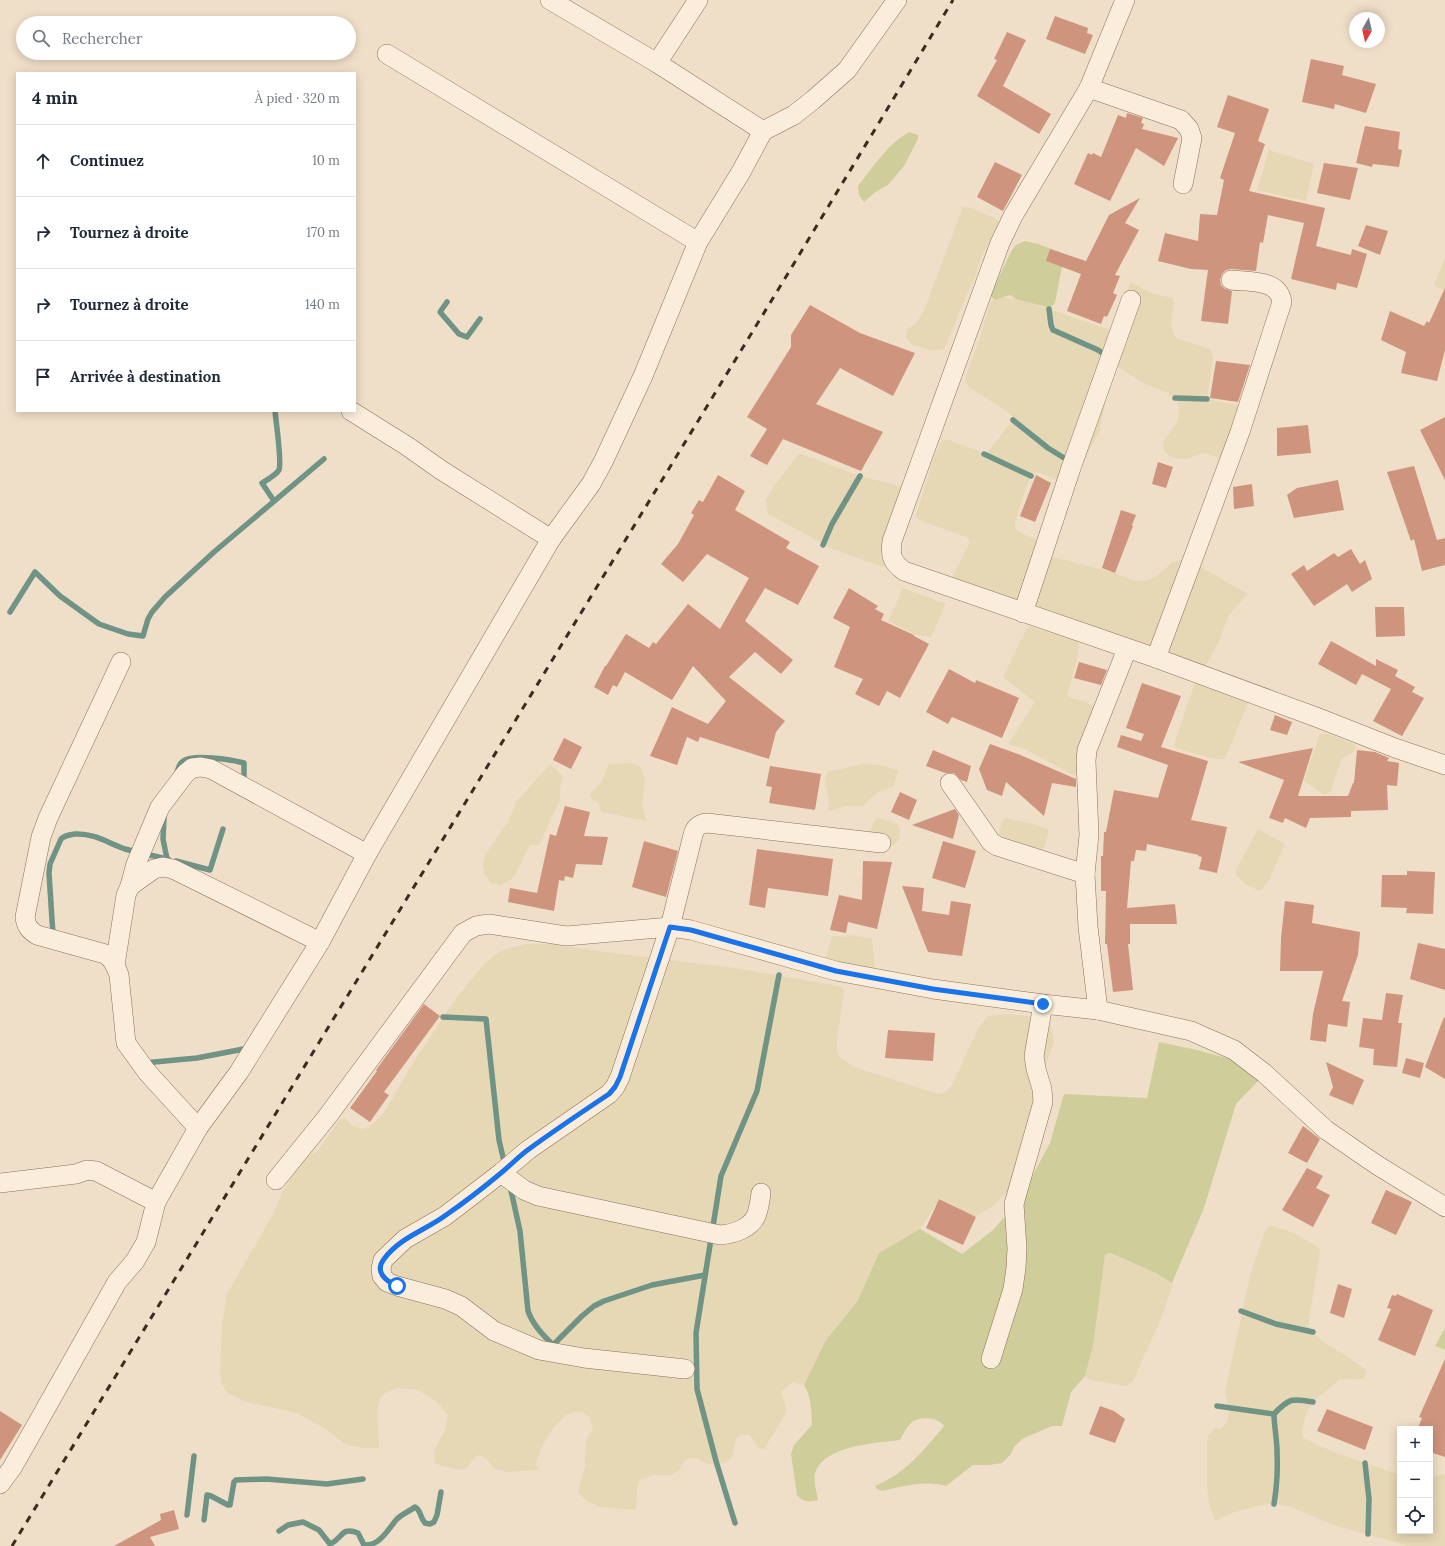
<!DOCTYPE html>
<html lang="fr">
<meta charset="utf-8">
<style>
:root{--surface:#fff;--page:#f6f6f7;--text:#1f2937;--muted:#747a83;--line:#e0e1e3}
body{margin:0;font-family:Lora,serif;background:var(--page);color:var(--text)}
.controls{position:absolute;right:12px;bottom:12px;display:grid;overflow:hidden;border-radius:0px;box-shadow:0 2px 10px #0003}
.controls button{width:36px;height:36px;display:grid;place-items:center;padding:0;border:0;border-bottom:1px solid var(--line);background:var(--surface);color:var(--text);font:20px sans-serif}
.compass{position:absolute;left:1349px;top:12px;width:36px;height:36px;border-radius:50%;background:var(--surface);box-shadow:0 2px 10px #0003;rotate:188deg}
.stop{position:absolute;width:12px;height:12px;margin:-9px;border:3px solid #1a73e8;border-radius:50%;background:#fff}
.stop.end{background:#1a73e8;border-color:#fff;box-shadow:0 1px 4px #0008}
.list{margin:0;padding:0;list-style:none}
h2{display:flex;justify-content:space-between;align-items:center;height:52px;margin:0;padding:0 16px;font-size:17px}
h2 small{font-size:13px;font-weight:400;color:var(--muted)}
.list li{display:grid;grid-template-columns:26px 1fr auto;gap:12px;align-items:center;box-sizing:border-box;height:72px;padding:0 16px;border-top:1px solid var(--line)}
.list b{display:block;font-size:15px;white-space:nowrap}
.list em{font-size:13px;font-style:normal;color:var(--muted)}
.icon{flex:none;width:22px;height:22px;fill:none;stroke:currentColor;stroke-width:2;stroke-linecap:round;stroke-linejoin:round}
.map{position:relative;flex:none;width:1445px;height:1546px;overflow:hidden}
.search{position:absolute;background:var(--surface);box-shadow:0 2px 10px #0003;left:16px;top:16px;width:340px;height:44px;display:flex;align-items:center;gap:10px;box-sizing:border-box;padding:0 14px;border-radius:22px;color:var(--muted);font-size:15px}
.panel{position:absolute;background:var(--surface);box-shadow:0 2px 10px #0003;left:16px;top:72px;width:340px;height:340px;border-radius:0px}
.map>svg:first-child{display:block}
.farmland{fill:#e6d7b5}
.green{fill:#cfce9b}
.lines{fill:none;stroke-linecap:round;stroke-linejoin:round}
.stream{stroke:#6f9385;stroke-width:5.5}
.building{fill:#cf947d}
.street-casing{stroke:#8d6f5c;stroke-width:20}
.street{stroke:#faeddc;stroke-width:19}
.rail{stroke:#3d2a20;stroke-width:3;stroke-dasharray:7 7;stroke-linecap:butt}
.route{stroke:#1a73e8;stroke-width:5}
</style>
<div class="map">
<svg width="1445" height="1546" viewBox="0 0 1445 1546">
<rect width="100%" height="100%" fill="#f0dfc8"/>
<g class="farmland">
<polygon points="1269,150 1314,164 1306,201 1257,190"/>
<polygon points="963,207 972,208 996,219 999,223 980,260 974,281 969,289 944,349 932,351 911,344 906,338 907,330 916,323 923,313"/>
<polygon points="1445,258 1445,291 1434,285"/>
<polygon points="1131,282 1154,294 1173,298 1174,302 1171,324 1174,335 1176,338 1208,348 1211,350 1213,358 1207,399 1237,405 1240,410 1222,457 1219,458 1203,453 1187,459 1178,459 1171,457 1165,452 1163,446 1164,441 1178,420 1179,408 1177,401 1170,394 1143,383 1115,365 1109,386 1099,432 1078,472 1057,480 1040,473 1035,473 1031,476 1025,490 1015,523 1015,527 1018,531 1049,546 1017,612 949,588 953,576 969,544 969,540 966,537 927,523 918,519 916,515 933,460 941,442 944,440 949,440 986,454 1013,420 1013,417 1008,412 970,388 965,382 966,375 979,340 990,303 994,299 1000,297 1022,300 1114,331"/>
<polygon points="799,453 857,475 910,489 886,549 886,568 833,549 768,514 766,500 772,489"/>
<polygon points="1053,557 1115,573 1135,581 1145,581 1155,577 1173,562 1185,559 1197,565 1248,594 1229,615 1218,643 1203,671 1032,613 1039,576"/>
<polygon points="903,588 946,604 931,637 917,635 888,621"/>
<polygon points="1028,626 1070,638 1079,643 1077,660 1067,695 1070,698 1084,701 1099,710 1075,776 1025,749 1008,744 1035,702 1003,677"/>
<polygon points="1196,681 1249,701 1229,749 1224,759 1214,759 1176,748 1174,745 1188,702"/>
<polygon points="1320,734 1328,734 1356,745 1354,752 1345,756 1341,760 1331,791 1329,793 1324,794 1318,791 1304,780"/>
<polygon points="631,763 640,767 645,779 642,807 647,821 601,812 599,803 592,799 590,794 602,781 609,764"/>
<polygon points="550,764 563,776 560,788 560,801 551,818 545,833 539,845 530,845 515,875 509,881 500,885 491,883 485,875 483,865 485,855 507,823 517,801"/>
<polygon points="863,764 880,765 898,770 894,786 877,793 862,806 846,806 830,811 828,808 829,799 825,782 826,776 828,772"/>
<polygon points="879,818 890,821 898,825 900,831 899,839 895,844 889,848 869,853 867,851 865,847 868,836 874,821"/>
<polygon points="1006,818 1033,824 1048,829 1049,832 1043,851 997,839 1002,821"/>
<polygon points="1258,829 1285,844 1269,880 1262,890 1257,890 1244,883 1236,875 1236,870"/>
<polygon points="847,935 872,938 875,969 824,963 832,936 846,937"/>
<polygon points="526,944 550,944 606,952 735,968 834,985 841,987 844,991 837,1040 837,1051 841,1058 854,1067 938,1094 945,1092 952,1085 978,1029 988,1016 1007,1014 1028,1016 1039,1019 1051,1026 1054,1041 1042,1077 1021,1168 1007,1191 992,1207 974,1217 940,1198 920,1229 879,1253 857,1302 826,1340 804,1385 793,1382 781,1392 786,1406 786,1413 764,1449 758,1448 753,1439 749,1435 740,1435 736,1439 732,1457 725,1463 707,1464 697,1458 691,1458 684,1461 680,1469 672,1475 653,1475 640,1480 637,1488 636,1510 599,1507 585,1500 578,1492 585,1466 586,1440 593,1428 590,1418 582,1412 575,1412 566,1415 553,1428 544,1443 535,1464 539,1470 505,1472 494,1468 486,1458 478,1455 475,1457 467,1468 461,1470 441,1466 435,1463 434,1451 445,1430 448,1415 437,1402 418,1390 397,1388 383,1394 380,1400 377,1411 379,1448 365,1448 346,1445 326,1429 297,1413 246,1402 228,1393 222,1385 220,1373 222,1325 227,1294 272,1216 282,1193 302,1160 318,1151 340,1119 345,1118 352,1125 362,1129 369,1127 379,1118 386,1110 411,1066 457,997 485,963 502,950"/>
<polygon points="1269,1226 1273,1226 1294,1233 1319,1248 1320,1253 1309,1320 1309,1326 1314,1333 1322,1341 1342,1353 1366,1370 1365,1378 1362,1379 1339,1380 1315,1400 1309,1408 1305,1417 1302,1434 1303,1437 1315,1444 1342,1455 1400,1475 1400,1531 1430,1531 1430,1477 1445,1474 1445,1546 1410,1546 1333,1525 1292,1507 1278,1504 1267,1504 1256,1506 1229,1514 1215,1521 1209,1503 1207,1487 1207,1446 1208,1436 1215,1428 1221,1429 1227,1422 1229,1410 1225,1392 1250,1276 1265,1231"/>
<polygon points="1108,1253 1156,1273 1172,1283 1173,1285 1160,1321 1133,1381 1126,1386 1090,1380 1085,1376 1093,1346 1102,1270 1105,1254"/>
</g>
<g class="green">
<path d="M909,132L918,135V139L904,166L888,185L874,193L864,202L859,195L858,186C873,167 888,144 909,132Z"/>
<polygon points="1025,241 1038,244 1060,252 1063,262 1055,303 1050,308 1016,299 1010,295 995,300 990,295 1012,250 1016,245"/>
<path d="M1159,1042L1197,1050L1234,1060L1259,1080L1236,1104L1204,1208L1172,1283L1156,1273L1110,1253L1105,1254L1093,1346L1085,1376L1071,1392L1062,1426H1052L1022,1439L1014,1447L1011,1454L1002,1463L989,1465H973L946,1486C924,1480 904,1486 882,1491L877,1489L875,1486C906,1473 923,1451 944,1426C938,1416 917,1416 910,1424C906,1428 903,1435 900,1440C877,1443 824,1445 815,1473C813,1480 817,1493 818,1500C809,1502 804,1503 797,1495L791,1454L794,1445L812,1425C811,1411 812,1398 804,1385L826,1340L857,1302L879,1253L920,1229L962,1254L993,1230L1020,1199L1050,1143L1064,1094L1147,1098Z"/>
<polygon points="1445,1328 1445,1350 1435,1346"/>
</g>
<g class="lines">
<g class="stream">
<polyline points="447,302 440,312 459,334 467,337 480,319"/>
<polyline points="1049,309 1051,325 1053,330 1098,350 1107,356"/>
<polyline points="1175,398 1207,399"/>
<polyline points="1013,420 1048,448 1069,461"/>
<polyline points="984,454 1031,476"/>
<path d="M274,501L262,483C267,480 276,475 279,470C282,462 276,422 275,411"/>
<polyline points="823,545 832,524 860,476"/>
<polyline points="10,612 35,572 60,596 99,624 128,634 143,636 148,619 152,612 165,597 214,552 324,459"/>
<path d="M177,773C178,769 179,764 182,762C191,753 233,760 244,763V782"/>
<polyline points="164,818 163,839 167,859"/>
<polyline points="176,861 210,870 223,829"/>
<path d="M53,935L49,873L50,864L61,839C65,835 70,835 75,834C94,833 108,843 125,849C139,853 154,856 168,859"/>
<polyline points="443,1017 486,1019 499,1140 505,1166"/>
<polyline points="144,1063 197,1058 249,1048"/>
<path d="M510,1186L520,1231L528,1311C533,1325 543,1335 553,1345L582,1316L594,1306L604,1301L652,1285L705,1275"/>
<polyline points="1241,1311 1276,1324 1313,1332"/>
<polyline points="1217,1406 1274,1414"/>
<polyline points="1365,1463 1369,1499 1368,1534"/>
<path d="M1274,1504C1277,1486 1278,1469 1277,1451C1277,1439 1274,1426 1274,1414C1289,1398 1292,1398 1313,1402"/>
<polyline points="187,1515 194,1456"/>
<polyline points="204,1520 207,1495 211,1496 228,1505 230,1505 234,1482 236,1480 266,1479 327,1484 363,1479"/>
<polyline points="735,1523 716,1461 697,1389 696,1333 721,1176 757,1091 779,975"/>
<path d="M279,1531L288,1525L303,1522L319,1530L330,1544C343,1539 340,1526 358,1533L364,1545C380,1546 388,1529 397,1519C402,1514 410,1511 415,1507C421,1510 420,1518 425,1523L430,1524L434,1522L437,1515L441,1492"/>
</g>
</g>
<g class="building">
<polygon points="1055,16 1088,28 1087,33 1093,35 1085,54 1046,39"/>
<polygon points="1007,32 1026,40 1003,86 1051,114 1039,134 977,96 997,60 994,59"/>
<polygon points="1311,59 1344,66 1342,75 1376,84 1366,113 1335,104 1334,109 1302,102"/>
<polygon points="1228,95 1269,109 1258,141 1265,144 1249,191 1325,208 1316,246 1351,255 1352,249 1367,254 1357,288 1337,283 1336,290 1291,279 1304,223 1268,215 1263,243 1260,242 1256,271 1231,269 1226,270 1222,274 1220,280 1221,285 1225,289 1232,291 1228,324 1201,321 1208,270 1191,269 1158,261 1165,233 1198,241 1200,214 1217,215 1224,180 1220,178 1235,133 1217,127"/>
<polygon points="1127,113 1143,118 1141,123 1144,124 1142,129 1178,138 1164,166 1136,148 1110,201 1074,184 1088,153 1092,155 1093,153 1101,157 1118,115 1126,118"/>
<polygon points="1365,126 1400,132 1398,149 1402,150 1399,167 1373,164 1372,167 1356,163"/>
<polygon points="995,162 1022,175 1003,211 977,197"/>
<polygon points="1324,163 1358,168 1350,200 1317,193"/>
<polygon points="1140,198 1125,223 1139,230 1115,275 1120,276 1113,293 1117,295 1107,317 1104,316 1101,324 1067,311 1081,274 1046,261 1050,249 1086,261 1109,215"/>
<polygon points="1366,225 1388,231 1380,255 1358,246"/>
<polygon points="1445,288 1445,350 1437,381 1401,373 1406,352 1381,340 1390,311 1424,326 1427,321 1429,323"/>
<polygon points="810,305 860,333 915,353 893,396 840,368 816,404 883,432 861,471 783,439 767,465 750,456 767,429 747,417 791,347 791,335"/>
<polygon points="1216,361 1250,365 1238,402 1210,398"/>
<polygon points="1445,417 1445,480 1420,430"/>
<polygon points="1308,425 1311,453 1277,456 1277,428"/>
<polygon points="1158,462 1173,467 1166,488 1152,484"/>
<polygon points="1414,466 1437,540 1445,538 1445,565 1422,571 1414,539 1411,541 1387,472"/>
<polygon points="718,475 745,491 735,510 790,542 786,548 819,566 798,605 765,588 745,621 793,660 781,674 755,652 729,677 785,721 776,732 769,759 700,737 698,742 687,737 677,765 650,756 672,707 708,724 726,701 693,666 672,700 625,672 617,687 613,685 608,695 594,687 605,666 606,666 626,634 649,648 653,642 656,644 688,604 720,629 749,578 707,554 683,582 661,564 678,544 694,515 691,513 699,500 703,502"/>
<polygon points="1036,475 1051,483 1035,522 1020,516"/>
<polygon points="1338,480 1344,510 1294,518 1287,495 1297,488"/>
<polygon points="1252,484 1254,506 1234,509 1233,487"/>
<polygon points="1121,510 1136,515 1132,525 1133,526 1115,573 1102,568"/>
<polygon points="1351,549 1360,564 1365,560 1372,579 1352,592 1347,584 1314,606 1291,574 1304,565 1307,571 1334,553 1338,557"/>
<polygon points="849,588 878,606 875,609 884,614 881,620 914,635 914,636 929,644 900,698 887,691 879,706 855,694 863,679 834,667 850,627 833,618"/>
<polygon points="1375,607 1404,607 1405,636 1376,637"/>
<polygon points="1331,641 1376,666 1376,659 1398,670 1395,676 1415,687 1412,692 1424,698 1402,736 1373,721 1391,689 1362,674 1356,685 1318,664"/>
<polygon points="1079,662 1107,670 1101,685 1074,678"/>
<polygon points="949,669 975,683 976,680 1019,698 1002,738 952,717 948,724 926,712"/>
<polygon points="1142,683 1181,696 1161,747 1208,761 1191,820 1227,827 1217,873 1199,869 1202,857 1198,856 1199,855 1147,844 1146,851 1136,850 1134,861 1131,861 1127,908 1175,904 1177,924 1130,924 1130,944 1128,944 1133,990 1113,992 1107,944 1105,944 1106,891 1101,891 1101,856 1103,856 1104,832 1106,832 1114,790 1158,798 1168,765 1117,747 1121,735 1141,741 1144,734 1126,728"/>
<polygon points="1275,715 1292,722 1287,735 1270,730"/>
<polygon points="564,738 582,747 571,769 553,760"/>
<polygon points="990,744 1018,754 1076,779 1076,787 1052,783 1044,816 1006,782 1002,796 987,790 979,769"/>
<polygon points="1313,748 1298,796 1348,796 1353,783 1354,783 1357,750 1375,752 1389,758 1387,761 1399,763 1397,786 1387,785 1388,810 1351,811 1351,817 1310,818 1306,828 1285,818 1283,823 1269,818 1284,780 1238,762"/>
<polygon points="933,750 971,766 967,782 961,780 954,773 945,773 926,766"/>
<polygon points="770,766 821,774 815,810 769,803 772,787 766,786"/>
<polygon points="900,792 917,800 909,820 891,812"/>
<polygon points="565,806 590,812 584,836 608,837 602,865 576,864 573,878 565,876 564,881 559,880 554,911 508,902 510,888 537,893 550,834 556,836"/>
<polygon points="955,809 959,815 953,839 912,825"/>
<polygon points="644,841 678,851 666,897 632,887"/>
<polygon points="943,841 976,851 965,888 932,878"/>
<polygon points="757,849 833,859 828,896 768,888 765,908 749,905"/>
<polygon points="863,861 892,862 877,929 848,922 846,933 830,930 839,895 862,900"/>
<polygon points="1407,871 1435,872 1433,914 1406,913 1407,908 1381,907 1382,875 1407,875"/>
<polygon points="902,886 924,888 922,911 949,915 951,901 971,904 962,956 928,952"/>
<polygon points="1285,901 1314,905 1312,923 1360,932 1358,955 1342,1001 1350,1002 1347,1027 1328,1024 1326,1042 1310,1040 1313,1014 1323,971 1280,971 1281,938"/>
<polygon points="1418,943 1445,949 1445,990 1410,979"/>
<polygon points="1386,993 1403,995 1398,1023 1402,1023 1397,1067 1373,1065 1374,1049 1359,1047 1363,1018 1382,1020"/>
<polygon points="424,1004 440,1016 384,1092 389,1095 370,1122 350,1108 377,1071 376,1070"/>
<polygon points="1444,1017 1445,1018 1445,1079 1425,1067"/>
<polygon points="888,1030 935,1033 933,1061 885,1058"/>
<polygon points="1406,1058 1424,1063 1420,1078 1402,1073"/>
<polygon points="1326,1062 1364,1080 1353,1105 1329,1095 1333,1087"/>
<polygon points="1303,1126 1320,1139 1307,1163 1288,1153"/>
<polygon points="1307,1168 1323,1176 1316,1188 1330,1195 1313,1227 1282,1210"/>
<polygon points="1386,1190 1412,1202 1396,1235 1371,1223"/>
<polygon points="939,1199 976,1217 963,1245 926,1228"/>
<polygon points="1338,1284 1352,1289 1344,1318 1330,1313"/>
<polygon points="1397,1294 1433,1310 1415,1356 1378,1340 1391,1309 1387,1308 1392,1295 1396,1296"/>
<polygon points="1445,1359 1445,1457 1430,1452 1430,1429 1418,1428 1422,1418 1419,1417"/>
<polygon points="1100,1406 1114,1411 1125,1419 1115,1443 1089,1434"/>
<polygon points="1327,1409 1373,1427 1365,1450 1317,1431"/>
<polygon points="0,1411 22,1425 0,1460"/>
<polygon points="174,1510 179,1529 150,1537 155,1546 114,1546 161,1520 160,1514"/>
</g>
<g class="lines">
<g class="street-casing">
<g id="street">
<polyline points="550,0 657,63 763,131"/>
<polyline points="387,54 698,242"/>
<polyline points="657,63 698,0"/>
<polyline points="1089,88 1125,0"/>
<path d="M1183,184L1192,138L1189,129L1181,120L1089,88L1013,216L1000,243L892,541C890,556 892,562 904,571L1156,658L1316,717L1395,748L1445,765"/>
<polyline points="351,411 407,446 441,470 551,539"/>
<polyline points="1023,613 1071,468 1131,300"/>
<path d="M1156,658L1240,432L1282,302C1279,279 1250,282 1231,280"/>
<path d="M121,662L48,818L41,837L25,917C26,926 29,930 37,935L105,954C113,959 116,967 119,975L126,1043L147,1072L198,1128"/>
<polyline points="950,783 991,842 997,846 1085,874"/>
<polyline points="130,886 136,864 160,807 185,774 192,768 201,767 211,769 367,854"/>
<polyline points="115,965 126,895 130,886 154,869 163,867 173,869 320,942"/>
<polyline points="1098,1010 1088,927 1085,874 1089,835 1086,761 1087,750 1127,649"/>
<path d="M501,1173L524,1190L538,1196L720,1235C733,1234 750,1229 756,1216C759,1209 760,1200 761,1193"/>
<polyline points="276,1180 327,1117 463,933 476,926 489,924 566,936 670,927 691,930 836,971 933,989 1043,1004 1098,1010 1191,1031 1234,1050 1264,1073 1326,1130 1377,1165 1445,1207"/>
<polyline points="0,1183 76,1174 87,1170 96,1171 156,1202"/>
<polyline points="991,1359 1013,1289 1016,1268 1017,1248 1014,1204 1043,1102 1042,1089 1036,1069 1034,1056 1043,1004"/>
<path d="M685,1369L584,1358L539,1350L494,1331L461,1306L445,1299L397,1286L387,1282L382,1276L381,1269L383,1260L405,1239L445,1216L501,1173L528,1150L609,1094L615,1087L620,1077L670,927L693,835C695,827 699,824 707,823L881,843"/>
<polyline points="0,1484 12,1468 33,1431 117,1282 135,1261 146,1242 156,1202 198,1128 239,1072 320,942 367,854 551,539 591,484 603,462 643,376 698,242 741,172 763,131 794,115 813,100 847,70 897,0"/>
</g>
</g>
<use href="#street" class="street"/>
<polyline class="rail" points="12,1546 784,280 953,0"/>
</g>
<g class="lines">
<path class="route" d="M397,1286C386,1281 374,1272 384,1259C399,1238 426,1230 446,1215C465,1202 483,1188 501,1173C511,1165 519,1156 529,1149C555,1130 582,1112 609,1094L615,1087L620,1077L670,927L691,930L836,971L933,989L1043,1004"/>
</g>
</svg>
<div class="controls">
<button>+</button>
<button>−</button>
<button><svg class="icon" aria-label="locate" viewBox="0 0 24 24"><circle cx="12" cy="12" r="6"/><path d="M12 2v4M12 18v4M2 12h4M18 12h4"/></svg></button>
</div>
<svg class="compass" viewBox="-18 -18 36 36"><path d="M0-13l5 13h-10z" fill="#e53935"/><path d="M0 13l5-13h-10z" fill="#747a83"/></svg>
<div class="stop" style="left:397px;top:1286px"></div>
<div class="stop end" style="left:1043px;top:1004px"></div>
<div class="search"><svg class="icon" aria-label="search" viewBox="0 0 24 24"><circle cx="10" cy="10" r="6"/><path d="M15 15l6 6"/></svg>Rechercher</div>
<section class="panel">
<h2>4 min<small>À pied · 320 m</small></h2>
<ul class="list">
<li><svg class="icon" aria-label="ahead" viewBox="0 0 24 24"><path d="M12 20V5M6 11l6-6 6 6"/></svg><div><b>Continuez</b></div><em>10 m</em></li>
<li><svg class="icon" aria-label="right" viewBox="0 0 24 24"><path d="M7 20v-9h11M14 6l5 5-5 5"/></svg><div><b>Tournez à droite</b></div><em>170 m</em></li>
<li><svg class="icon" aria-label="right" viewBox="0 0 24 24"><path d="M7 20v-9h11M14 6l5 5-5 5"/></svg><div><b>Tournez à droite</b></div><em>140 m</em></li>
<li><svg class="icon" aria-label="arrive" viewBox="0 0 24 24"><path d="M6 21V4h12l-3 4 3 4H6"/></svg><div><b>Arrivée à destination</b></div></li>
</ul>
</section>
</div>
